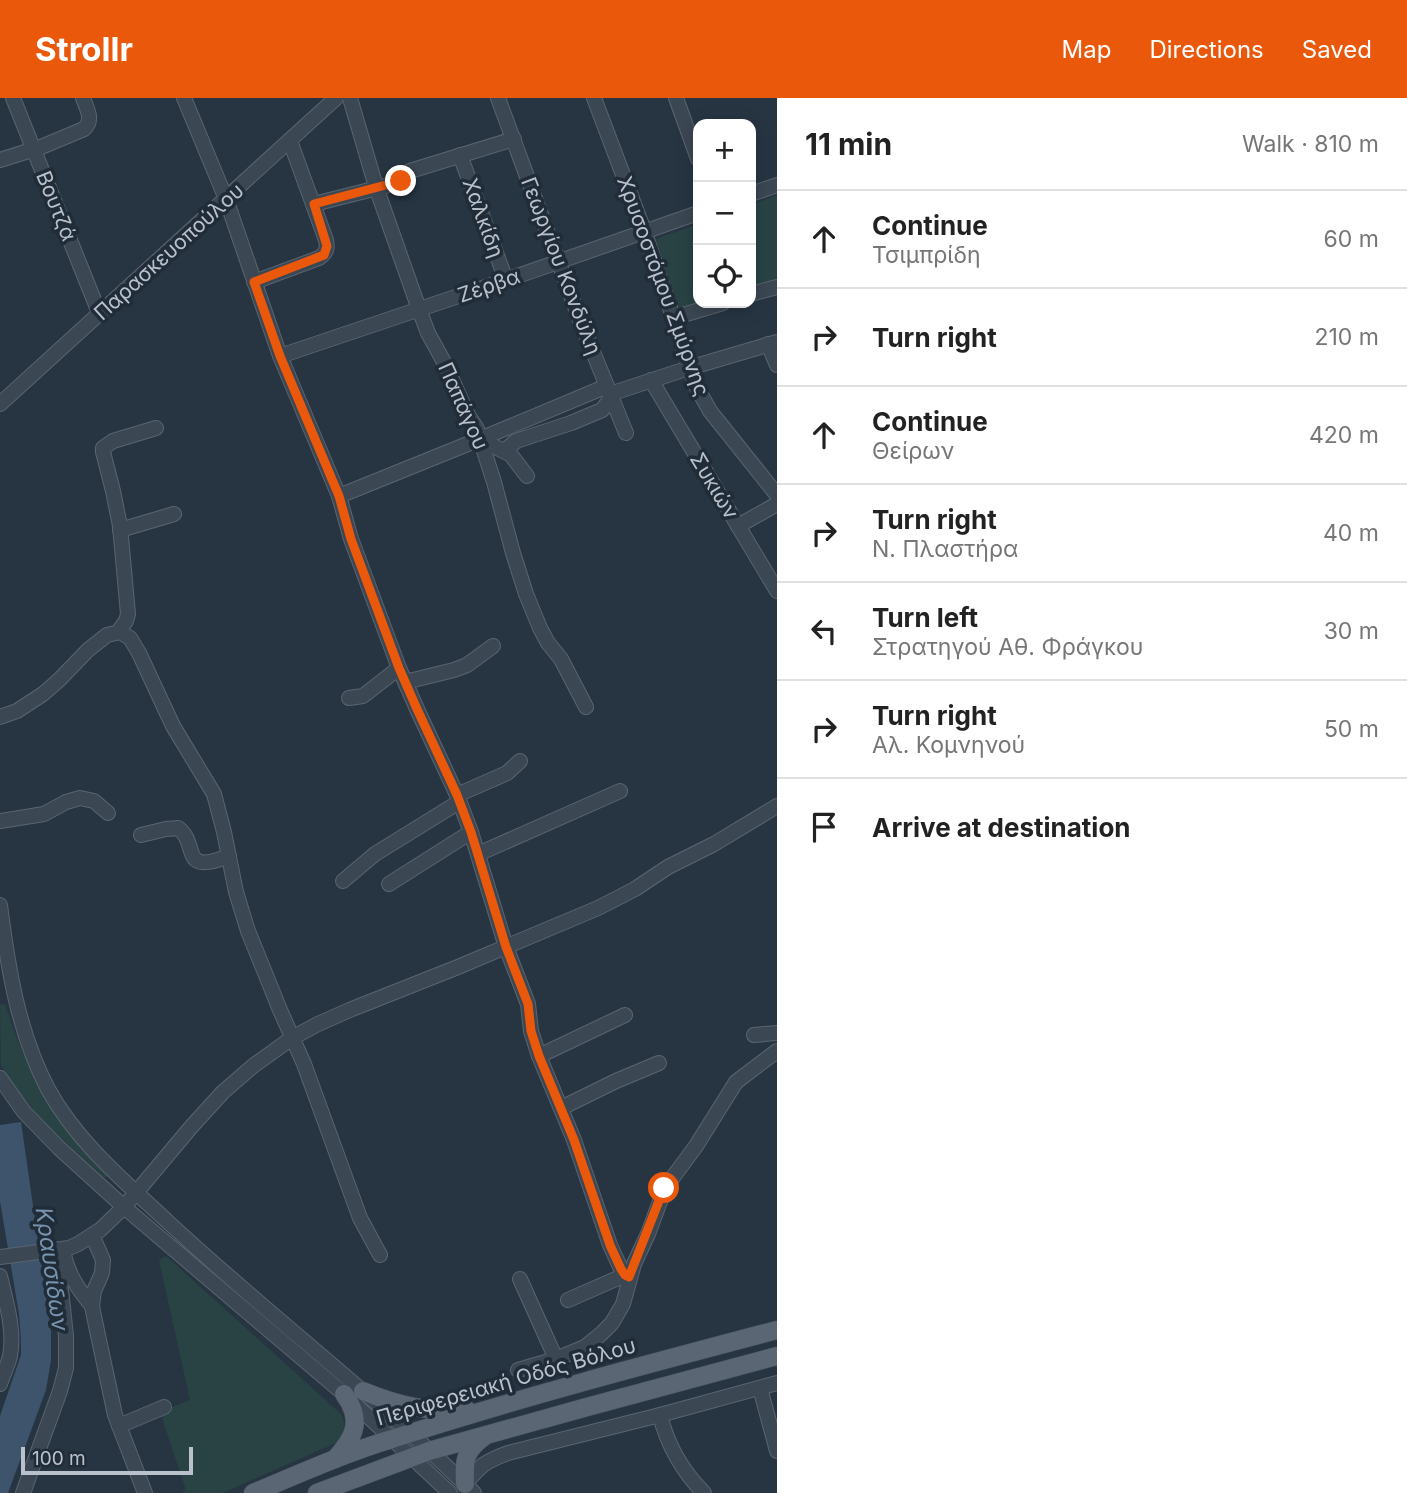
<!DOCTYPE html>
<meta charset="utf-8">
<style>
:root{--surface:#fff;--page:#f2f2f2;--text:#222;--muted:#767676;--line:#e0e0e0;--accent:#ea580c}
body{margin:0;font-family:Inter,sans-serif;background:var(--page);color:var(--text)}
.controls{position:absolute;right:21px;top:21px;display:grid;overflow:hidden;border-radius:14px;box-shadow:0 4px 18px #0003}
.controls button{width:63px;height:63px;display:grid;place-items:center;padding:0;border:0;border-bottom:2px solid var(--line);background:var(--surface);color:var(--text);font:35px sans-serif}
.scale{position:absolute;left:21px;bottom:18px;width:172px;box-sizing:border-box;padding-left:7px;border:4px solid #b9c2cc;border-top:0;font-size:19px;line-height:24px;white-space:nowrap;color:#b9c2cc;-webkit-text-stroke:5px #202c38;paint-order:stroke}
.stop{position:absolute;width:21px;height:21px;margin:-16px;border:5px solid #ea580c;border-radius:50%;background:#fff}
.stop.end{background:#ea580c;border-color:#fff;box-shadow:0 2px 7px #0008}
.list{margin:0;padding:0;list-style:none}
h2{display:flex;justify-content:space-between;align-items:center;height:91px;margin:0;padding:0 28px;font-size:30px}
h2 small{font-size:23px;font-weight:400;color:var(--muted)}
.list li{display:grid;grid-template-columns:46px 1fr auto;gap:21px;align-items:center;box-sizing:border-box;height:98px;padding:0 28px;border-top:2px solid var(--line)}
.list b{display:block;font-size:26px;white-space:nowrap}
.list p{margin:0;font-size:23px;white-space:nowrap;color:var(--muted)}
.list em{font-size:23px;font-style:normal;color:var(--muted)}
.icon{flex:none;width:38px;height:38px;fill:none;stroke:currentColor;stroke-width:2;stroke-linecap:round;stroke-linejoin:round}
.map{position:relative;flex:none;width:777px;height:1395px;overflow:hidden}
header{display:flex;align-items:center;gap:42px;box-sizing:border-box;height:98px;padding:0 35px;background:var(--accent);color:#fff}
header strong{font-size:33px}
nav{display:flex;gap:38px;margin-inline-start:auto;font-size:24px}
main{display:flex}
aside{flex:1;background:var(--surface)}
.map>svg:first-child{display:block}
.green{fill:#294344}
.water{fill:#3d546c}
.lines{fill:none;stroke-linecap:round;stroke-linejoin:round}
.minor-casing{stroke:#5a6570;stroke-width:16}
.major-casing{stroke:#45505c;stroke-width:19}
.minor{stroke:#3b4753;stroke-width:14}
.major{stroke:#5a6673;stroke-width:18}
.route{stroke:#ea580c;stroke-width:9}
.labels{text-anchor:middle;stroke-width:7;stroke-linejoin:round;paint-order:stroke}
.street-label{font-size:21px;fill:#b9c2cc;stroke:#202c38}
.water-label{font-size:23px;font-style:italic;fill:#7994af;stroke:#202c38}
</style>
<header>
<strong>Strollr</strong>
<nav><a>Map</a><a>Directions</a><a>Saved</a></nav>
</header>
<main>
<div class="map">
<svg width="777" height="1395" viewBox="0 0 777 1395">
<rect width="100%" height="100%" fill="#273543"/>
<g class="green">
<polygon points="777,97 777,181 751,189 751,107"/>
<polygon points="698,126 698,204 679,210 656,141"/>
<path d="M5,906C27,974 55,1028 108,1078L105,1080L46,1027L19,995L1,967L0,907Z"/>
<path d="M166,1158L341,1316C347,1327 343,1335 336,1345L222,1395H181L186,1392L160,1314L190,1302L159,1162Z"/>
</g>
<polygon class="water" points="21,1024 51,1233 51,1262 46,1292 8,1395 0,1395 0,1318 21,1257 21,1242 19,1216 0,1103 0,1027"/>
<g class="lines">
<g class="minor-casing">
<g id="minor">
<polyline points="13,0 100,217"/>
<polyline points="184,0 226,101 280,258 339,398 351,441 399,570 417,611 457,697 471,734 506,849 528,906 531,933 539,958 574,1042 610,1147 621,1171 625,1177 629,1179"/>
<polyline points="350,0 376,89 419,211 428,235 445,266 468,317 477,331 494,384 513,455 526,496 540,530 548,545 561,561 586,609"/>
<polyline points="498,0 580,222 626,335"/>
<polyline points="594,0 645,135 696,288 710,313 777,397"/>
<polyline points="676,0 698,61"/>
<polyline points="460,57 506,182"/>
<path d="M0,62L41,49L84,31C94,22 87,11 83,0"/>
<polyline points="751,96 777,87"/>
<polyline points="314,106 401,84 410,73 514,41"/>
<path d="M254,184L319,160C326,155 328,151 326,142L290,43"/>
<polyline points="751,196 777,189"/>
<polyline points="673,220 723,205"/>
<polyline points="768,246 777,267"/>
<polyline points="280,258 506,182 698,115"/>
<polyline points="651,282 777,493"/>
<polyline points="0,306 336,0"/>
<polyline points="480,341 511,357 527,378"/>
<polyline points="504,353 516,343 571,325 602,312 609,303 610,296 689,270 777,244"/>
<polyline points="339,398 480,341 607,288"/>
<polyline points="738,428 777,406"/>
<polyline points="120,432 174,416"/>
<polyline points="118,534 126,523 128,516 120,428 113,393 103,354 103,350 113,343 156,330"/>
<polyline points="405,584 454,572 467,567 493,548"/>
<polyline points="349,600 363,598 399,570"/>
<polyline points="0,619 17,613 43,596 59,582 88,552 107,537 120,534 130,540 139,555 173,628 214,696 224,734 236,794 248,833 280,912 304,966 360,1120 380,1157"/>
<polyline points="457,697 507,675 520,663"/>
<polyline points="0,723 44,716 66,704 80,700 94,703 108,715"/>
<path d="M141,737L166,731L178,730C200,746 178,778 229,758"/>
<polyline points="478,756 620,693"/>
<polyline points="343,783 375,756 459,704"/>
<polyline points="389,786 471,734"/>
<path d="M0,807C8,870 18,934 48,991C77,1044 124,1083 168,1124C268,1217 377,1299 474,1395"/>
<polyline points="754,937 777,935"/>
<polyline points="539,958 625,917"/>
<polyline points="0,980 24,1014 59,1050 124,1109 344,1296 450,1395"/>
<polyline points="561,1010 616,983 659,965"/>
<polyline points="92,1137 103,1162 102,1175 94,1193 92,1208 95,1223 115,1317 145,1395"/>
<path d="M63,1153C67,1175 78,1191 92,1208"/>
<polyline points="0,1159 69,1150 78,1146 100,1132 124,1109 192,1028 223,994 253,968 292,940 318,926 352,911 458,869 598,810 635,791 668,769 714,746 777,708"/>
<path d="M0,1178C6,1204 15,1232 10,1258C8,1267 3,1277 0,1286"/>
<polyline points="520,1181 556,1261"/>
<polyline points="568,1202 625,1177"/>
<polyline points="518,1272 556,1261 585,1249 601,1236 612,1225 623,1206 634,1166 648,1136 665,1090 696,1048 736,984 777,953"/>
<polyline points="760,1290 777,1353"/>
<path d="M660,1317C667,1346 683,1374 704,1395"/>
<polyline points="119,1328 164,1309"/>
<path d="M465,1386C481,1367 484,1364 508,1355L660,1317L777,1285"/>
<polyline points="23,1395 60,1293 66,1270 66,1238 57,1153"/>
</g>
</g>
<g class="major-casing">
<g id="major">
<path d="M363,1293C399,1308 428,1314 467,1312"/>
<path d="M335,1361C355,1339 363,1322 344,1296"/>
<path d="M465,1386C464,1362 464,1353 485,1338"/>
<path d="M253,1395C299,1376 345,1355 392,1341C519,1300 648,1266 777,1232"/>
<polyline points="317,1395 429,1353 587,1309 777,1258"/>
</g>
</g>
<use href="#minor" class="minor"/>
<use href="#major" class="major"/>
</g>
<g class="lines">
<polyline class="route" points="401,83 314,106 327,148 324,157 254,184 280,258 339,398 351,441 399,570 417,611 457,697 471,734 506,849 528,906 531,933 539,958 574,1042 610,1147 621,1171 625,1177 629,1179 664,1090"/>
</g>
<g class="labels">
<g class="street-label">
<text transform="translate(56 108) rotate(68)" y="7">Βουτζά</text>
<text transform="translate(483 120) rotate(70)" y="7">Χαλκίδη</text>
<text transform="translate(169 154) rotate(-42)" y="7">Παρασκευοπούλου</text>
<text transform="translate(561 168) rotate(69)" y="7">Γεωργίου Κονδύλη</text>
<text transform="translate(489 188) rotate(-19)" y="7">Ζέρβα</text>
<text transform="translate(663 188) rotate(70)" y="7">Χρυσοστόμου Σμύρνης</text>
<text transform="translate(463 308) rotate(66)" y="7">Παπάγου</text>
<text transform="translate(714 388) rotate(59)" y="7">Συκιών</text>
<text transform="translate(506 1284) rotate(-16)" y="7">Περιφερειακή Οδός Βόλου</text>
</g>
<g class="water-label">
<text transform="translate(52 1171) rotate(82)" y="8">Κραυσίδων</text>
</g>
</g>
</svg>
<div class="controls">
<button>+</button>
<button>−</button>
<button><svg class="icon" aria-label="locate" viewBox="0 0 24 24"><circle cx="12" cy="12" r="6"/><path d="M12 2v4M12 18v4M2 12h4M18 12h4"/></svg></button>
</div>
<div class="scale">100 m</div>
<div class="stop" style="left:664px;top:1090px"></div>
<div class="stop end" style="left:401px;top:83px"></div>
</div>
<aside>
<h2>11 min<small>Walk · 810 m</small></h2>
<ul class="list">
<li><svg class="icon" aria-label="ahead" viewBox="0 0 24 24"><path d="M12 20V5M6 11l6-6 6 6"/></svg><div><b>Continue</b><p>Τσιμπρίδη</p></div><em>60 m</em></li>
<li><svg class="icon" aria-label="right" viewBox="0 0 24 24"><path d="M7 20v-9h11M14 6l5 5-5 5"/></svg><div><b>Turn right</b></div><em>210 m</em></li>
<li><svg class="icon" aria-label="ahead" viewBox="0 0 24 24"><path d="M12 20V5M6 11l6-6 6 6"/></svg><div><b>Continue</b><p>Θείρων</p></div><em>420 m</em></li>
<li><svg class="icon" aria-label="right" viewBox="0 0 24 24"><path d="M7 20v-9h11M14 6l5 5-5 5"/></svg><div><b>Turn right</b><p>Ν. Πλαστήρα</p></div><em>40 m</em></li>
<li><svg class="icon" aria-label="left" viewBox="0 0 24 24"><path d="M17 20v-9H6M10 6l-5 5 5 5"/></svg><div><b>Turn left</b><p>Στρατηγού Αθ. Φράγκου</p></div><em>30 m</em></li>
<li><svg class="icon" aria-label="right" viewBox="0 0 24 24"><path d="M7 20v-9h11M14 6l5 5-5 5"/></svg><div><b>Turn right</b><p>Αλ. Κομνηνού</p></div><em>50 m</em></li>
<li><svg class="icon" aria-label="arrive" viewBox="0 0 24 24"><path d="M6 21V4h12l-3 4 3 4H6"/></svg><div><b>Arrive at destination</b></div></li>
</ul>
</aside>
</main>
